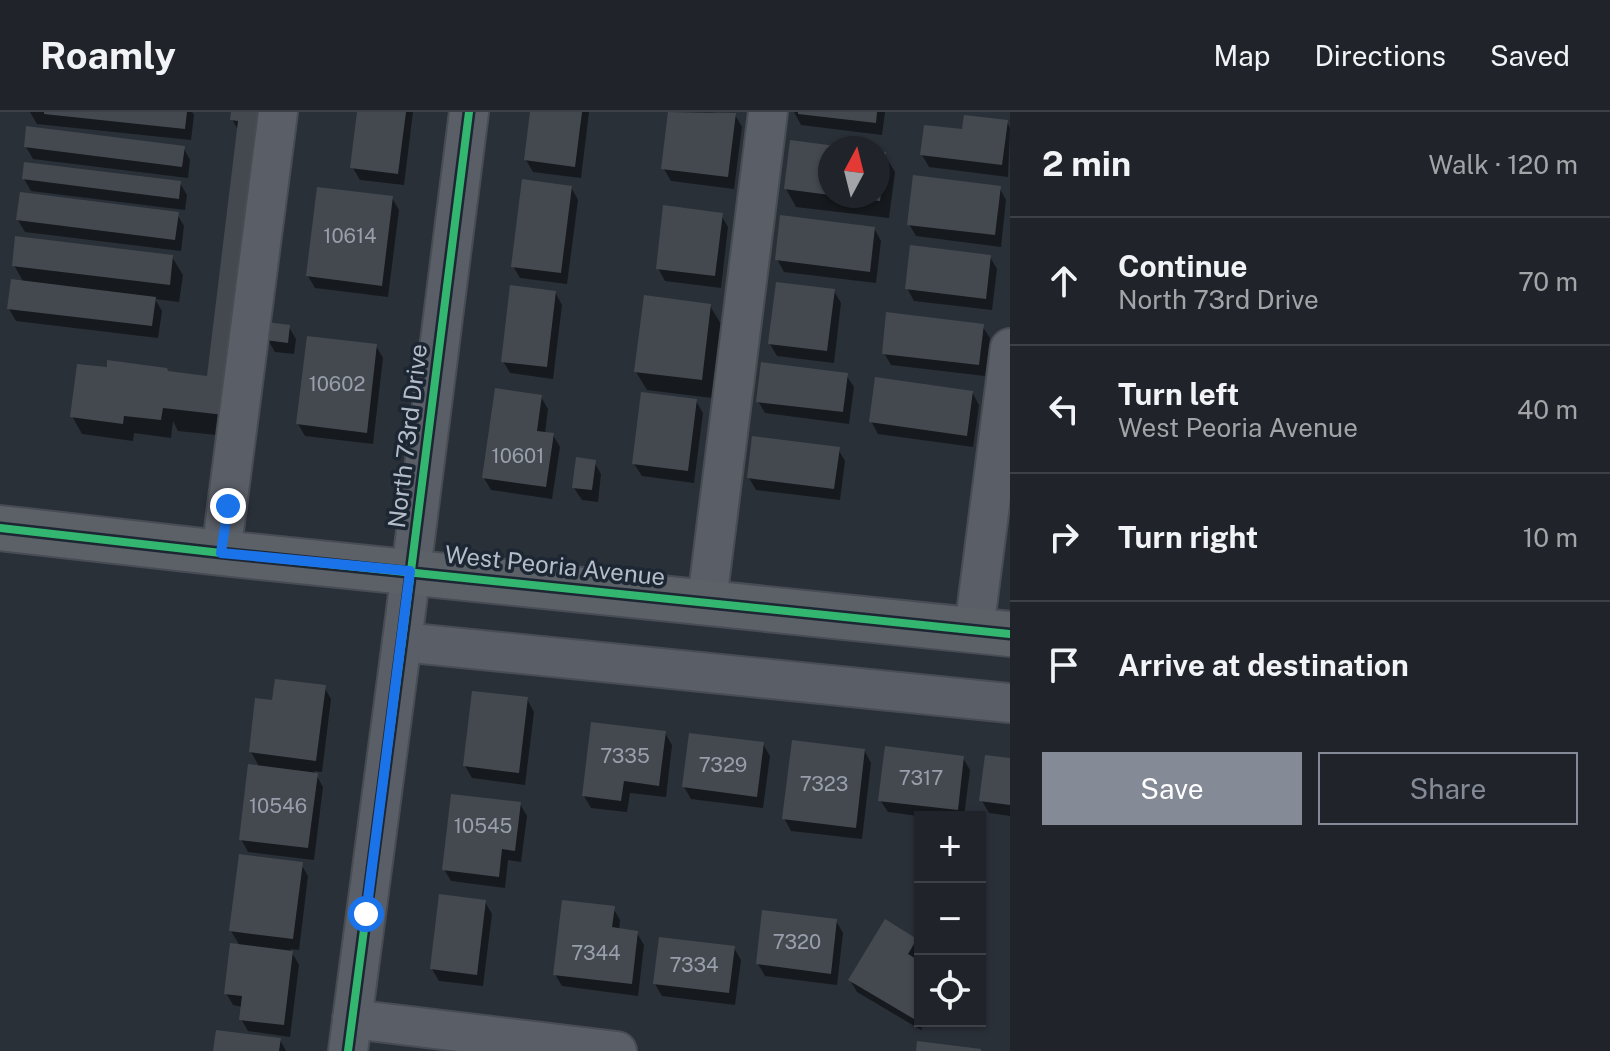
<!DOCTYPE html>
<meta charset="utf-8">
<style>
:root{--surface:#20242a;--page:#2d3036;--text:#f1f3f6;--muted:#a2a4a8;--line:#3d4147;--accent:#848b96}
body{margin:0;font-family:"Public Sans",sans-serif;background:var(--page);color:var(--text)}
.controls{position:absolute;right:24px;bottom:24px;display:grid;overflow:hidden;border-radius:0px;box-shadow:0 2px 6px #0004}
.controls button{width:72px;height:72px;display:grid;place-items:center;padding:0;border:0;border-bottom:2px solid var(--line);background:var(--surface);color:var(--text);font:40px sans-serif}
.compass{position:absolute;left:818px;top:24px;width:72px;height:72px;border-radius:50%;background:var(--surface);box-shadow:0 2px 6px #0004;rotate:7deg}
.stop{position:absolute;width:24px;height:24px;margin:-18px;border:6px solid #1a73e8;border-radius:50%;background:#fff}
.stop.end{background:#1a73e8;border-color:#fff;box-shadow:0 2px 8px #0008}
.list{margin:0;padding:0;list-style:none}
h2{display:flex;justify-content:space-between;align-items:center;height:104px;margin:0;padding:0 32px;font-size:34px}
h2 small{font-size:26px;font-weight:400;color:var(--muted)}
.list li{display:grid;grid-template-columns:52px 1fr auto;gap:24px;align-items:center;box-sizing:border-box;height:128px;padding:0 32px;border-top:2px solid var(--line)}
.list b{display:block;font-size:30px;white-space:nowrap}
.list p{margin:0;font-size:26px;white-space:nowrap;color:var(--muted)}
.list em{font-size:26px;font-style:normal;color:var(--muted)}
.actions{display:flex;gap:16px;padding:24px 32px}
.actions a{flex:1;padding:18px 0;border:2px solid var(--accent);border-radius:0px;text-align:center;font-size:28px;color:var(--accent)}
.actions .main{background:var(--accent);color:#fff}
.icon{flex:none;width:44px;height:44px;fill:none;stroke:currentColor;stroke-width:2;stroke-linecap:round;stroke-linejoin:round}
.map{position:relative;flex:none;width:1010px;height:939px;overflow:hidden}
header{display:flex;align-items:center;gap:48px;box-sizing:border-box;height:112px;padding:0 40px;background:var(--surface);border-bottom:2px solid var(--line)}
header strong{font-size:38px}
nav{display:flex;gap:44px;margin-inline-start:auto;font-size:28px}
main{display:flex}
aside{flex:1;background:var(--surface)}
.map>svg:first-child{display:block}
.shadow{fill:#0007}
.building{fill:#444950}
.lines{fill:none;stroke-linecap:round;stroke-linejoin:round}
.minor-casing{stroke:#484c53;stroke-width:42}
.major-casing{stroke:#484c55;stroke-width:48}
.minor{stroke:#5a5e66;stroke-width:38}
.major{stroke:#5c6168;stroke-width:44}
.cycleway-casing{stroke:#1d2633;stroke-width:13}
.cycleway{stroke:#33b770;stroke-width:8}
.route{stroke:#1a73e8;stroke-width:10}
.labels{text-anchor:middle;stroke-width:7;stroke-linejoin:round;paint-order:stroke}
.number-label{font-size:20px;fill:#989fab}
.street-label{font-size:24px;fill:#b4bcc9;stroke:#1d2633}
</style>
<header>
<strong>Roamly</strong>
<nav><a>Map</a><a>Directions</a><a>Saved</a></nav>
</header>
<main>
<div class="map">
<svg width="1010" height="939" viewBox="0 0 1010 939">
<rect width="100%" height="100%" fill="#2a3038"/>
<g class="shadow">
<polygon points="30,0 192,0 194,3 191,28 37,12"/>
<polygon points="233,0 277,0 236,325 178,319 173,309 171,326 134,321 133,329 82,322 72,304 168,261 209,266 239,20 232,7"/>
<polygon points="359,0 413,0 404,73 360,68 353,56"/>
<polygon points="532,0 589,0 581,66 533,60 526,48"/>
<polygon points="670,0 709,0 735,3 742,15 734,77 671,69 664,57"/>
<polygon points="794,0 885,0 882,23 801,13"/>
<polygon points="1007,10 1010,16 1008,65 929,55 922,43 964,19"/>
<polygon points="791,31 836,36 830,36 830,84 878,84 878,41 884,42 895,60 889,106 796,95 786,77"/>
<polygon points="26,35 183,35 190,48 188,66 33,47"/>
<polygon points="24,67 180,71 187,83 185,98 31,79"/>
<polygon points="571,75 578,88 567,172 520,166 513,154"/>
<polygon points="999,75 1006,88 1001,135 916,124 909,112"/>
<polygon points="392,86 399,98 388,185 315,176 308,164"/>
<polygon points="177,102 184,114 181,139 25,120 18,108"/>
<polygon points="721,103 728,115 721,176 665,169 658,156"/>
<polygon points="874,116 881,129 876,171 784,160 777,147"/>
<polygon points="172,145 183,163 179,190 155,187 162,199 158,226 16,209 9,197 24,171 14,153"/>
<polygon points="990,145 997,157 992,198 914,189 907,176"/>
<polygon points="834,179 841,191 834,251 777,244 770,232"/>
<polygon points="555,180 562,193 553,267 510,261 503,249"/>
<polygon points="710,194 721,212 712,286 647,278 636,260"/>
<polygon points="982,214 990,226 985,264 891,253 884,241"/>
<polygon points="289,215 296,227 294,242 275,240 268,228"/>
<polygon points="376,234 383,246 373,332 305,324 298,312"/>
<polygon points="846,263 854,275 849,312 765,301 758,289"/>
<polygon points="972,280 979,293 973,335 878,322 871,309"/>
<polygon points="541,285 548,297 545,322 553,323 560,335 552,387 491,378 484,366"/>
<polygon points="696,289 703,301 694,371 642,364 634,352"/>
<polygon points="838,337 845,349 840,388 756,378 749,366"/>
<polygon points="594,350 601,362 598,390 582,388 574,376"/>
<polygon points="324,575 331,587 322,660 314,659 323,675 314,748 248,740 241,727 260,656 251,640 274,590"/>
<polygon points="527,587 534,600 525,673 472,666 465,654"/>
<polygon points="665,621 672,633 666,685 630,681 627,700 591,696 584,684"/>
<polygon points="763,632 770,644 763,696 691,687 684,675"/>
<polygon points="864,638 871,651 862,727 791,719 784,706"/>
<polygon points="963,646 970,658 964,705 925,705 888,700 880,688"/>
<polygon points="1010,648 1010,704 989,701 982,689"/>
<polygon points="520,692 527,704 521,750 508,748 505,776 451,769 444,757"/>
<polygon points="301,752 308,764 299,838 290,837 299,853 290,925 248,919 241,907 242,895 233,893 226,881 240,834 231,819"/>
<polygon points="485,790 492,802 483,874 439,869 432,857"/>
<polygon points="613,796 620,808 619,818 637,821 644,833 638,884 562,874 555,862"/>
<polygon points="836,809 843,821 837,873 765,864 758,852"/>
<polygon points="915,828 920,836 920,844 917,849 920,851 920,909 926,909 921,918 857,880 850,868"/>
<polygon points="734,836 741,848 735,893 662,884 655,872"/>
<polygon points="280,928 286,939 215,939"/>
</g>
<g class="building">
<polygon points="44,0 187,0 185,17 44,2"/>
<polygon points="231,0 262,0 224,303 163,296 161,308 124,304 123,312 70,305 77,252 107,255 107,248 167,256 168,259 207,264 238,9 230,8"/>
<polygon points="357,0 406,0 398,62 350,56"/>
<polygon points="530,0 582,0 575,55 524,48"/>
<polygon points="668,0 736,1 728,65 661,57"/>
<polygon points="798,0 877,0 876,11 798,2"/>
<polygon points="964,3 1008,8 1002,53 920,43 924,13 962,17"/>
<polygon points="26,14 185,34 182,55 24,35"/>
<polygon points="790,28 836,34 836,36 830,36 830,83 784,77"/>
<polygon points="878,39 886,40 880,89 856,86 857,84 878,84"/>
<polygon points="24,50 181,69 179,87 22,67"/>
<polygon points="913,63 1001,74 995,123 907,113"/>
<polygon points="522,67 572,74 561,161 511,155"/>
<polygon points="317,75 393,84 382,174 306,164"/>
<polygon points="20,80 179,100 175,128 16,108"/>
<polygon points="663,93 723,101 715,164 656,157"/>
<polygon points="780,103 875,115 870,160 775,148"/>
<polygon points="15,124 173,143 170,173 12,154"/>
<polygon points="910,133 991,143 986,187 905,177"/>
<polygon points="11,167 156,185 152,214 7,197"/>
<polygon points="776,170 835,177 827,239 768,232"/>
<polygon points="510,173 556,179 547,255 501,250"/>
<polygon points="644,183 711,192 702,268 634,260"/>
<polygon points="886,200 984,212 979,253 882,242"/>
<polygon points="268,210 290,213 288,231 265,228"/>
<polygon points="307,224 377,232 367,321 296,312"/>
<polygon points="761,250 848,261 843,300 756,290"/>
<polygon points="875,265 973,279 967,324 869,310"/>
<polygon points="495,276 542,283 537,319 554,321 546,375 482,366"/>
<polygon points="641,280 697,287 688,359 632,352"/>
<polygon points="752,324 840,335 834,377 747,366"/>
<polygon points="576,345 596,348 592,378 572,376"/>
<polygon points="275,567 326,573 316,649 249,640 255,586 272,588"/>
<polygon points="472,579 528,585 519,661 463,654"/>
<polygon points="591,610 666,619 659,674 624,669 621,689 582,684"/>
<polygon points="689,621 764,630 757,685 682,675"/>
<polygon points="792,628 865,637 856,716 782,707"/>
<polygon points="885,634 964,644 958,698 878,689"/>
<polygon points="985,643 1010,646 1010,693 979,689"/>
<polygon points="248,652 318,661 308,736 239,728"/>
<polygon points="451,682 521,690 515,739 502,737 499,765 442,758"/>
<polygon points="239,742 303,750 293,827 229,819"/>
<polygon points="439,782 486,788 477,863 430,857"/>
<polygon points="562,788 615,794 612,815 638,819 632,872 553,863"/>
<polygon points="762,798 837,807 831,862 756,852"/>
<polygon points="885,807 917,827 908,842 920,849 920,897 914,907 848,868"/>
<polygon points="659,825 735,834 729,881 653,872"/>
<polygon points="230,831 293,839 284,913 239,908 242,884 224,882"/>
<polygon points="216,918 281,926 279,939 213,939"/>
<polygon points="917,929 981,937 981,939 916,939"/>
</g>
<g class="lines">
<g class="minor-casing">
<g id="minor">
<polyline points="221,441 278,0"/>
<polyline points="707,489 768,0"/>
<polyline points="974,518 1010,236"/>
<polyline points="402,530 1010,591"/>
<polyline points="352,907 617,939"/>
<polyline points="348,939 404,514 469,0"/>
</g>
</g>
<g class="major-casing">
<polyline id="major" points="0,416 221,441 1010,522"/>
</g>
<use href="#minor" class="minor"/>
<use href="#major" class="major"/>
<g class="cycleway-casing">
<g id="cycleway">
<polyline points="0,416 221,441 1010,522"/>
<polyline points="348,939 404,514 469,0"/>
</g>
</g>
<use href="#cycleway" class="cycleway"/>
</g>
<g class="lines">
<polyline class="route" points="228,394 221,441 410,459 366,802"/>
</g>
<g class="labels">
<g class="number-label">
<text x="350" y="131">10614</text>
<text x="337" y="279">10602</text>
<text x="518" y="351">10601</text>
<text x="625" y="651">7335</text>
<text x="723" y="660">7329</text>
<text x="921" y="673">7317</text>
<text x="824" y="679">7323</text>
<text x="278" y="701">10546</text>
<text x="483" y="721">10545</text>
<text x="797" y="837">7320</text>
<text x="596" y="848">7344</text>
<text x="694" y="860">7334</text>
</g>
<g class="street-label">
<text transform="translate(408 324) rotate(-83)" y="8">North 73rd Drive</text>
<text transform="translate(555 454) rotate(6)" y="8">West Peoria Avenue</text>
</g>
</g>
</svg>
<div class="controls">
<button>+</button>
<button>−</button>
<button><svg class="icon" aria-label="locate" viewBox="0 0 24 24"><circle cx="12" cy="12" r="6"/><path d="M12 2v4M12 18v4M2 12h4M18 12h4"/></svg></button>
</div>
<svg class="compass" viewBox="-18 -18 36 36"><path d="M0-13l5 13h-10z" fill="#e53935"/><path d="M0 13l5-13h-10z" fill="#a2a4a8"/></svg>
<div class="stop" style="left:366px;top:802px"></div>
<div class="stop end" style="left:228px;top:394px"></div>
</div>
<aside>
<h2>2 min<small>Walk · 120 m</small></h2>
<ul class="list">
<li><svg class="icon" aria-label="ahead" viewBox="0 0 24 24"><path d="M12 20V5M6 11l6-6 6 6"/></svg><div><b>Continue</b><p>North 73rd Drive</p></div><em>70 m</em></li>
<li><svg class="icon" aria-label="left" viewBox="0 0 24 24"><path d="M17 20v-9H6M10 6l-5 5 5 5"/></svg><div><b>Turn left</b><p>West Peoria Avenue</p></div><em>40 m</em></li>
<li><svg class="icon" aria-label="right" viewBox="0 0 24 24"><path d="M7 20v-9h11M14 6l5 5-5 5"/></svg><div><b>Turn right</b></div><em>10 m</em></li>
<li><svg class="icon" aria-label="arrive" viewBox="0 0 24 24"><path d="M6 21V4h12l-3 4 3 4H6"/></svg><div><b>Arrive at destination</b></div></li>
</ul>
<div class="actions"><a class="main">Save</a><a>Share</a></div>
</aside>
</main>
